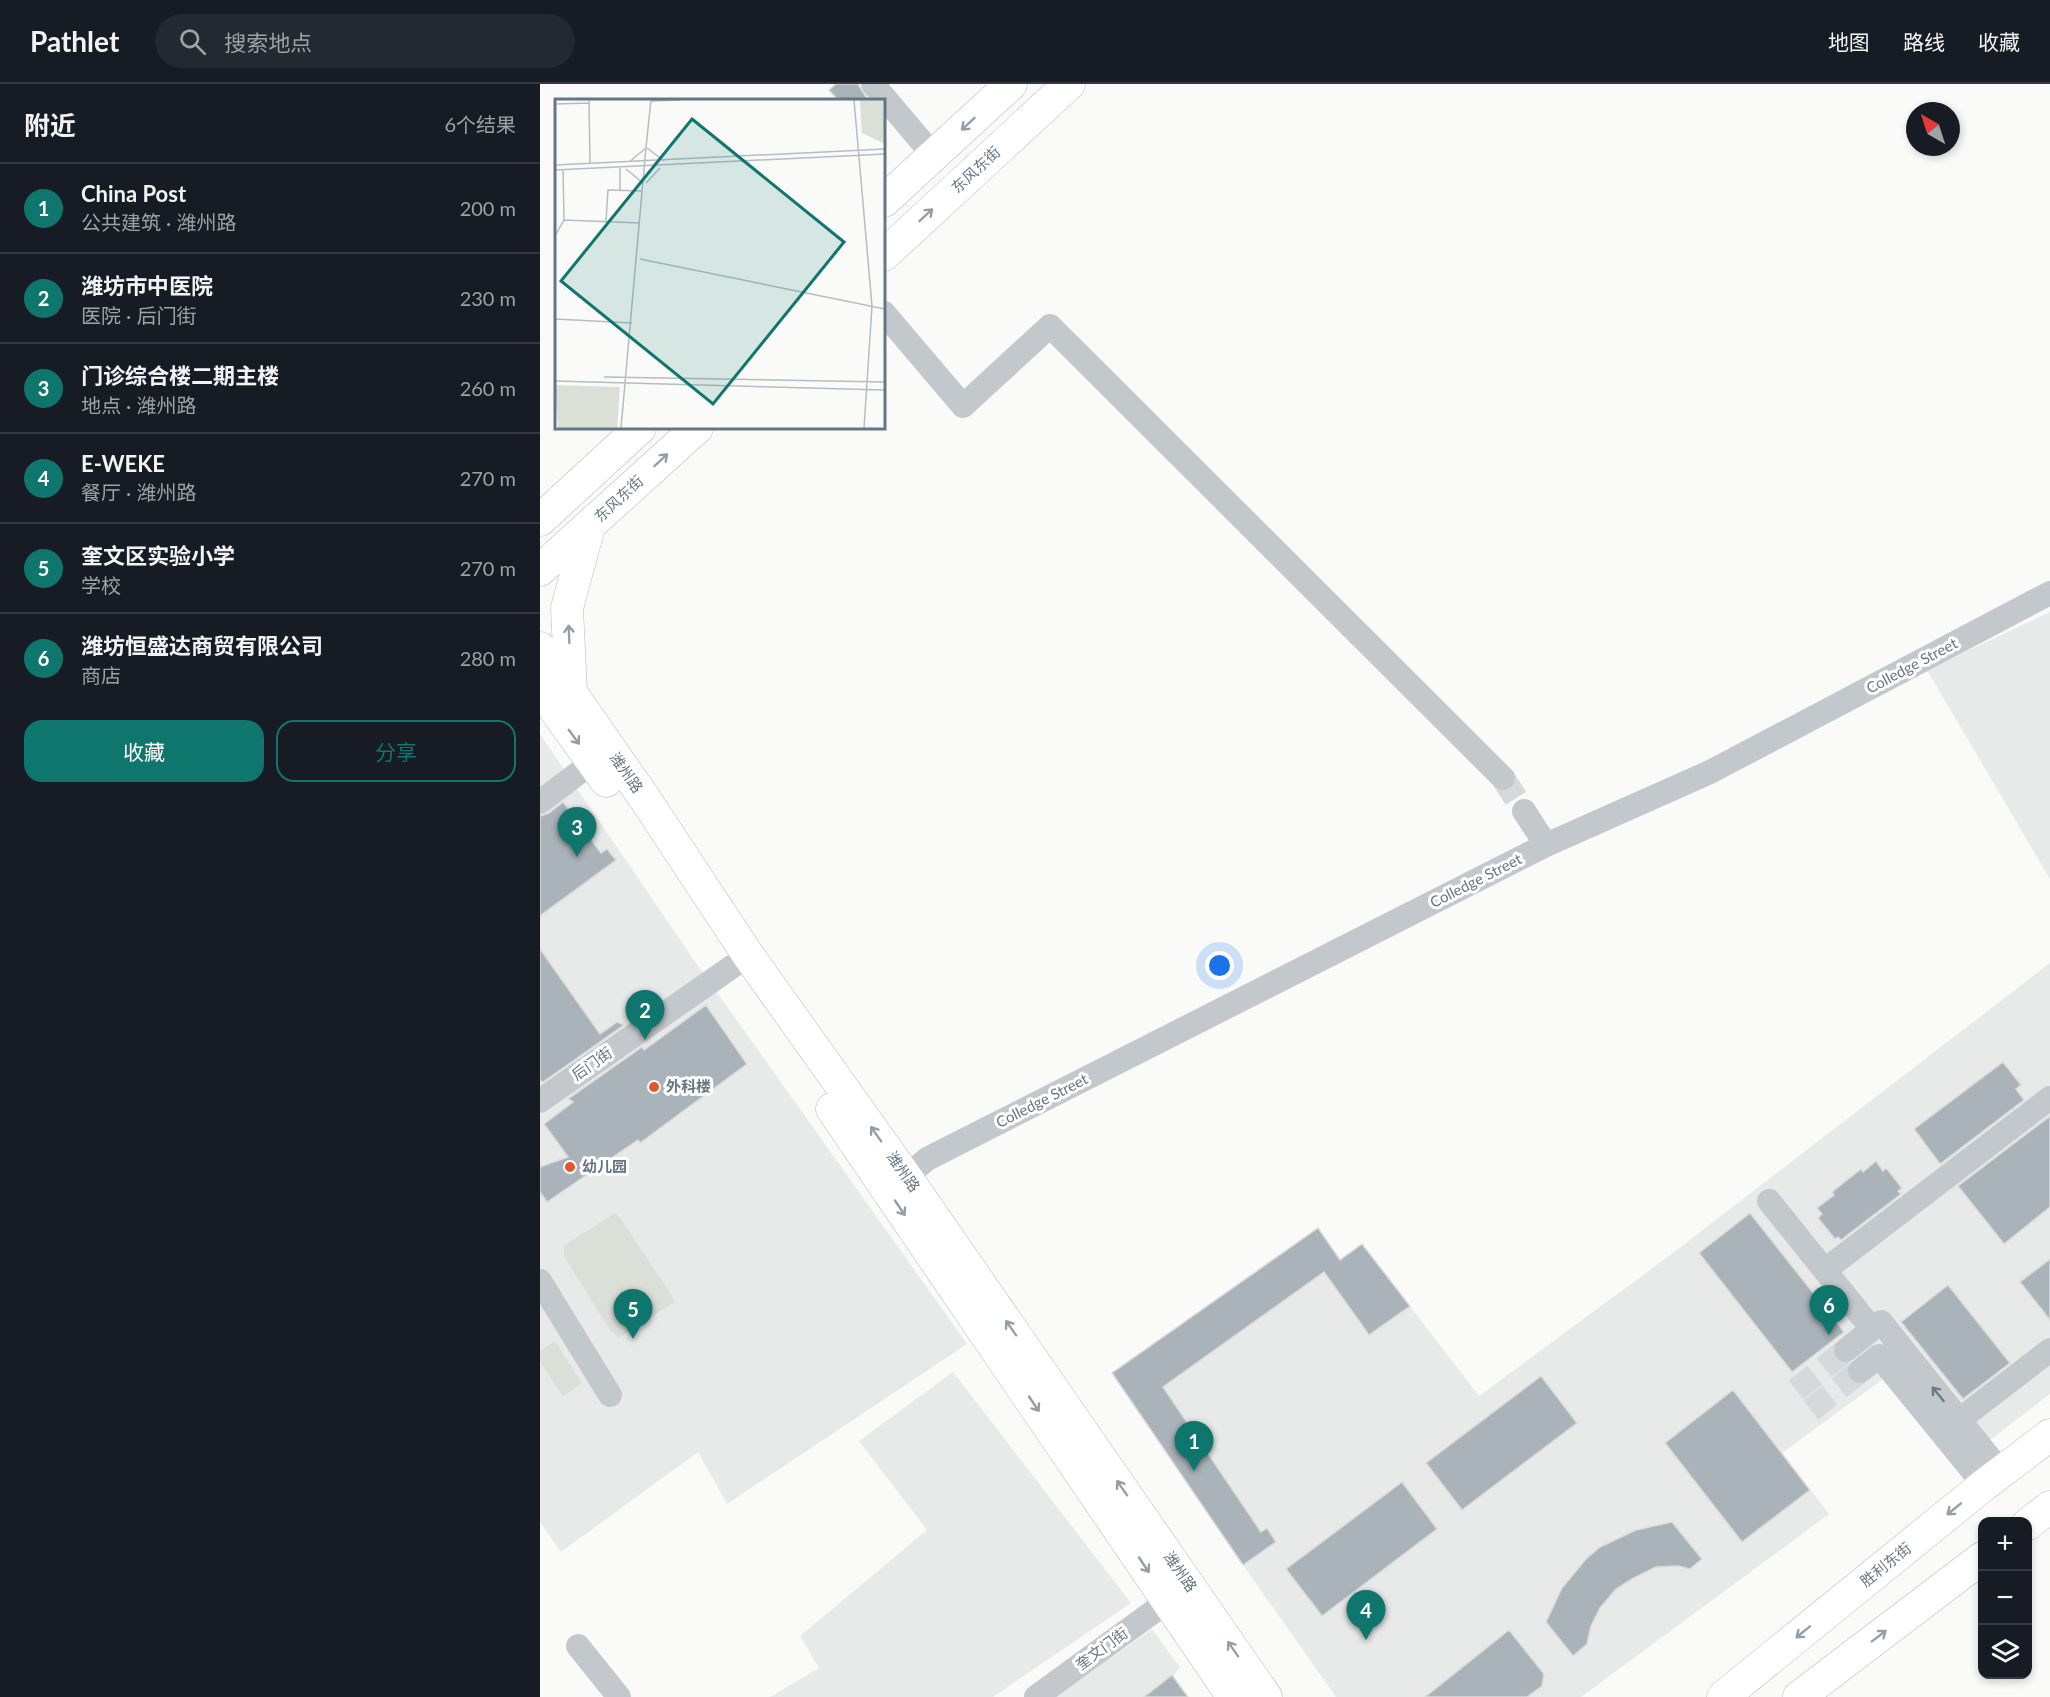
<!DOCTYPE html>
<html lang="zh">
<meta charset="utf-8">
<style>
:root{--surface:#171b24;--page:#242831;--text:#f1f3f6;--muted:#9ea1a6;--line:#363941;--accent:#0f766e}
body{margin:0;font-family:Lato,"Noto Sans SC",sans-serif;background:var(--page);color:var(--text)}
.controls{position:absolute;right:18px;bottom:18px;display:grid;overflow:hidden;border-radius:12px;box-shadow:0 3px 9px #0003}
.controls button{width:54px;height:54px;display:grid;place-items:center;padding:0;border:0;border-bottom:2px solid var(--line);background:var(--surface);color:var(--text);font:30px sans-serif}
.compass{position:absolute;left:1366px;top:18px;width:54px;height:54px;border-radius:50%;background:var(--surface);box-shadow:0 3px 9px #0003;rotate:321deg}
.you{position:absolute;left:680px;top:882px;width:21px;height:21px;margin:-15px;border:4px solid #fff;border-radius:50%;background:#1a73e8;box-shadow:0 0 0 9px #1a73e833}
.badge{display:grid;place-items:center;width:39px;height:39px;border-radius:50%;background:var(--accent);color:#fff;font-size:20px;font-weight:700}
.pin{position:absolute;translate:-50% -50px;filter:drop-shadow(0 2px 3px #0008)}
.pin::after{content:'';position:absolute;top:32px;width:21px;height:18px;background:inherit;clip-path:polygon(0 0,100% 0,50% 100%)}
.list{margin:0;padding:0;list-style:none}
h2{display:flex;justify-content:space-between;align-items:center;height:78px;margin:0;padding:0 24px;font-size:26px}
h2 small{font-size:20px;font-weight:400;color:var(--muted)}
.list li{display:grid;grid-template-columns:39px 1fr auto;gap:18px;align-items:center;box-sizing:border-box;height:90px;padding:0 24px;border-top:2px solid var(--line)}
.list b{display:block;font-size:22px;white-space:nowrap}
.list p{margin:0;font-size:20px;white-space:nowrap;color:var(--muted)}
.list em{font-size:20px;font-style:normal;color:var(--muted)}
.actions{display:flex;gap:12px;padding:18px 24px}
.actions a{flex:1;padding:14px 0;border:2px solid var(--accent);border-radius:18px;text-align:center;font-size:21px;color:var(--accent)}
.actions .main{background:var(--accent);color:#fff}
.icon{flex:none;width:33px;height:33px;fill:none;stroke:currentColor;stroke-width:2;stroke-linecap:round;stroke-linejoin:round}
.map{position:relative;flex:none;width:1510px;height:1613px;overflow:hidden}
header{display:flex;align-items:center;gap:36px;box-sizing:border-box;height:84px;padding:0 30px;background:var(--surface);border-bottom:2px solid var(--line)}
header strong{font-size:28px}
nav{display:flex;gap:33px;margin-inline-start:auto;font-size:21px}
.search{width:420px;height:54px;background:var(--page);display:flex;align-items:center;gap:15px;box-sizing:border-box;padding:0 21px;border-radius:33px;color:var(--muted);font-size:22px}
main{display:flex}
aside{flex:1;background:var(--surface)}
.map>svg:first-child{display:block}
.built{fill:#e8e9e9}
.green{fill:#dadfd7}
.building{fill:#aab3b9;stroke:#dcdcda;stroke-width:1.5}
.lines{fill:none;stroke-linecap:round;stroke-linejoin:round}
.minor-tunnel{stroke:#d5d9db;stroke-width:24;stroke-dasharray:24 12;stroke-linecap:butt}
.major-casing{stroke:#b5babe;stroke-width:33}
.minor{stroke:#c3c8cc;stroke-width:24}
.major{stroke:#fff;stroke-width:32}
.oneway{stroke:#939fa8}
.oneway2{stroke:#6a7a87}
.poi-dot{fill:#e4572e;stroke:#fff;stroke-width:2}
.labels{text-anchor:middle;stroke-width:6;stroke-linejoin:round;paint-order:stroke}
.street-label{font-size:15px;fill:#657683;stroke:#fff}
.poi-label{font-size:15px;font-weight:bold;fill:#657683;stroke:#fff;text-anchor:start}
.inset-road{fill:none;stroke:#b5bdc2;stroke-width:1.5}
.view{fill:#0f766e;fill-opacity:0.15;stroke:#0f766e;stroke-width:3}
.inset-edge{fill:none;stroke:#657683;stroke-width:3}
</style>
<header>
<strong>Pathlet</strong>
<div class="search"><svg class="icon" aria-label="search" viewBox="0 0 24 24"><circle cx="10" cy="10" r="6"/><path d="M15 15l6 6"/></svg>搜索地点</div>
<nav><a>地图</a><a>路线</a><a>收藏</a></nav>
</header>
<main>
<aside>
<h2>附近<small>6个结果</small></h2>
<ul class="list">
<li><span class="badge">1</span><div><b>China Post</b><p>公共建筑 · 潍州路</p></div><em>200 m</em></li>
<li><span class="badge">2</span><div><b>潍坊市中医院</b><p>医院 · 后门街</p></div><em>230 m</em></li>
<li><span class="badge">3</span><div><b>门诊综合楼二期主楼</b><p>地点 · 潍州路</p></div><em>260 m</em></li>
<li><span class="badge">4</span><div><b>E-WEKE</b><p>餐厅 · 潍州路</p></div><em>270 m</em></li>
<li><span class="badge">5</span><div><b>奎文区实验小学</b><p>学校</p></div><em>270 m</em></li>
<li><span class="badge">6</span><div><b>潍坊恒盛达商贸有限公司</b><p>商店</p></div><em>280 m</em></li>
</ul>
<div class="actions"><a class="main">收藏</a><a>分享</a></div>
</aside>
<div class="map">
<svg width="1510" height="1613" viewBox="0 0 1510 1613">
<rect width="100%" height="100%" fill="#fafaf8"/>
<g class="built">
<polygon points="1510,528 1510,795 1387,586"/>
<polygon points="0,650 149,869 427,1260 187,1420 158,1368 21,1468 0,1438"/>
<polygon points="1510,879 1510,1310 1445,1360 1343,1295 1242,1369 1289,1430 1041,1613 796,1613 703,1481 572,1289 778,1144 800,1175 822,1160 939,1312 1125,1175"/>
<polygon points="413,1288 591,1519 453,1613 230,1613 279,1584 260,1552 387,1446 319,1357"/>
<polygon points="612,1545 640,1583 633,1592 648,1613 516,1613"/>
</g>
<g class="green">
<polygon points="75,1129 81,1135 131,1210 134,1218 79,1254 70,1246 24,1172 24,1162"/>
<polygon points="15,1257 42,1299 23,1312 0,1277 0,1267"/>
</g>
<g class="building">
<polygon points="296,0 318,0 328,16 298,16 289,6"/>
<polygon points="23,718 61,769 67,765 76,776 0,832 0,732 9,729"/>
<polygon points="0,865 60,950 77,938 84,941 3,998 0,996"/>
<polygon points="166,921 207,980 100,1059 98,1056 7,1118 0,1108 0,1083 28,1073 4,1040 33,1018 28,1015 102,963 104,966"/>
<polygon points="1463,978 1481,1001 1476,1005 1484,1016 1400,1080 1374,1045"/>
<polygon points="1510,1032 1510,1123 1464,1160 1418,1102"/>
<polygon points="1336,1077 1343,1087 1346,1084 1362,1104 1358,1107 1361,1110 1301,1156 1298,1153 1295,1155 1278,1134 1282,1130 1277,1124 1294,1111 1292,1108 1321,1085 1323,1088"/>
<polygon points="1210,1129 1304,1248 1252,1288 1159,1169"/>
<polygon points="778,1144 800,1176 822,1160 870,1222 829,1251 784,1188 623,1303 721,1448 727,1444 736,1458 703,1481 572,1289"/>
<polygon points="1510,1175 1510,1236 1480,1198"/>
<polygon points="1408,1201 1470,1279 1423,1315 1361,1238"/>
<polygon points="1001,1292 1037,1339 922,1426 886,1379"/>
<polygon points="1193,1306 1270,1406 1202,1458 1125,1359"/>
<polygon points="862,1398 897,1445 782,1532 746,1485"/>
<polygon points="1132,1438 1162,1475 1150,1485 1138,1482 1116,1483 1092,1495 1076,1505 1060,1524 1051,1542 1047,1560 1033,1572 1006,1538 1022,1504 1046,1475 1060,1463 1096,1446"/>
<polygon points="969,1546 1004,1590 1002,1602 987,1613 885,1613"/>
<polygon points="632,1591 648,1613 604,1613"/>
</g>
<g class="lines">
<g class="minor-tunnel">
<polyline points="963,694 984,727"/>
<polyline points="1256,1306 1306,1266"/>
<polyline points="1271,1326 1320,1287"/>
</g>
<g class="major-casing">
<g id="major">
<polyline points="344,117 471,0"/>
<polyline points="344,171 529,0"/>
<polyline points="0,436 100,344"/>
<polyline points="0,486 157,344"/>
<polyline points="0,564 105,715 208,871 366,1093 726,1613"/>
<polyline points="0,605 66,697"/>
<polyline points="31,608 27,524 49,443"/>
<polyline points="292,1025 693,1613"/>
<polyline points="1488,1440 1510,1423"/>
<polyline points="1183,1613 1444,1401 1510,1351"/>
<polyline points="1259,1613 1442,1474"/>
</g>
</g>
<g class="minor">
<polyline points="333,0 393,71"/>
<polyline points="344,229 423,322 510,242 963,694"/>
<polyline points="0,718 53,678"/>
<polyline points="984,727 1006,761"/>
<polyline points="0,1017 193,882"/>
<polyline points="366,1093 387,1075 1006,761 1170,688 1510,509"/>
<polyline points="1229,1117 1332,1245"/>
<polyline points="1285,1186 1510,1014"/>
<polyline points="0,1197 70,1311"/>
<polyline points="1306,1266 1341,1238 1461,1388"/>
<polyline points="1320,1287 1339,1272 1444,1401"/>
<polyline points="1419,1336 1510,1266"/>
<polyline points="38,1562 79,1613"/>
<polyline points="496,1613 628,1517"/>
</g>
<use href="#major" class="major"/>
</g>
<defs><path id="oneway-shaft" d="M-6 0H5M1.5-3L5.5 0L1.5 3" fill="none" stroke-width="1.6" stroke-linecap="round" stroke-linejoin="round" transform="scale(1.5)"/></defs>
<g class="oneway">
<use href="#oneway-shaft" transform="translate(428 40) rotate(137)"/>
<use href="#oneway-shaft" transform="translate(386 131) rotate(-43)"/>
<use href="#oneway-shaft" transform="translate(121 376) rotate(-43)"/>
<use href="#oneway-shaft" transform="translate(29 550) rotate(-92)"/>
<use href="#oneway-shaft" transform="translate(34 653) rotate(54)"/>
<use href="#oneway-shaft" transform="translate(336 1050) rotate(-125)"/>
<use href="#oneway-shaft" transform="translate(360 1124) rotate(56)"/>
<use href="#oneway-shaft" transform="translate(471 1244) rotate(-125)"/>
<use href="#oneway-shaft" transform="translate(494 1320) rotate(56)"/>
<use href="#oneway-shaft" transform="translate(582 1404) rotate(-125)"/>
<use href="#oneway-shaft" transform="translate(1414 1425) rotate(141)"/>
<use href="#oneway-shaft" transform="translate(604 1481) rotate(56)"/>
<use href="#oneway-shaft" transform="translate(1263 1548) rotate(141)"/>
<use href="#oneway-shaft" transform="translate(1339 1552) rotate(-37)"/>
<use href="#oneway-shaft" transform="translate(693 1565) rotate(-125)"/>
</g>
<use class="oneway2" href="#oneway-shaft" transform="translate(1398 1310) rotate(-129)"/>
<g class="poi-dot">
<circle cx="114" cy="1003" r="6"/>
<circle cx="30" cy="1083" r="6"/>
</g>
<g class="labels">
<g class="street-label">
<text transform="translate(436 86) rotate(-43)" y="5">东风东街</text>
<text transform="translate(79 415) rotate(-43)" y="5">东风东街</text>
<text transform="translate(1372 582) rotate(-28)" y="5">Colledge Street</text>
<text transform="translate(86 689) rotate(55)" y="5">潍州路</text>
<text transform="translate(936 797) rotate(-27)" y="5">Colledge Street</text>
<text transform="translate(52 980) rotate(-35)" y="5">后门街</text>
<text transform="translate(502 1017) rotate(-27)" y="5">Colledge Street</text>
<text transform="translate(363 1088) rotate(55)" y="5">潍州路</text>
<text transform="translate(1346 1481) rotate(-39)" y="5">胜利东街</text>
<text transform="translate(640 1488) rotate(55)" y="5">潍州路</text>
<text transform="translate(562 1565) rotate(-36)" y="5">奎文门街</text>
</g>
<g class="poi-label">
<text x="126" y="1008">外科楼</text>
<text x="42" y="1088">幼儿园</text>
</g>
</g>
<g transform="translate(15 15)">
<rect width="330" height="330" fill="#fafaf8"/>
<path d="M305,1H330V45L307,34ZM0,286L65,288L62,329H3Z" fill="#dadfd7"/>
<path class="inset-road" d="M34,1L35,65M299,1L317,207L309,329M96,2L125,1M0,5L34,4M91,48L96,1M92,49L109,62M74,63L91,49M0,66L330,50M71,70L88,84M0,71L330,55M91,84L105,69M65,91V69M9,121L85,124M51,122L53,91L87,92M0,137L9,121L8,71M85,160L330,210M0,220L77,224M49,278L330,283M0,282L330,291M66,329L91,48"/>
<path class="view" d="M137,20L289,143L158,305L6,182Z"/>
<rect width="330" height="330" class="inset-edge"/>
</g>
</svg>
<div class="controls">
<button>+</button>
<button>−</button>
<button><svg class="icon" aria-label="layers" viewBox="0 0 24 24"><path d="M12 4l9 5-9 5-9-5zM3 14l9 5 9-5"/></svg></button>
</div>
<svg class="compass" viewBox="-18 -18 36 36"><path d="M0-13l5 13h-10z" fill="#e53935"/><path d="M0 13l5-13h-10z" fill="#9ea1a6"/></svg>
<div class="you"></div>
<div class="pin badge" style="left:654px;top:1387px">1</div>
<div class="pin badge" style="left:105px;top:956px">2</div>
<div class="pin badge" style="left:37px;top:773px">3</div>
<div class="pin badge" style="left:826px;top:1556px">4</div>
<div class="pin badge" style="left:93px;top:1255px">5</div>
<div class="pin badge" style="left:1289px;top:1251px">6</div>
</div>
</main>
